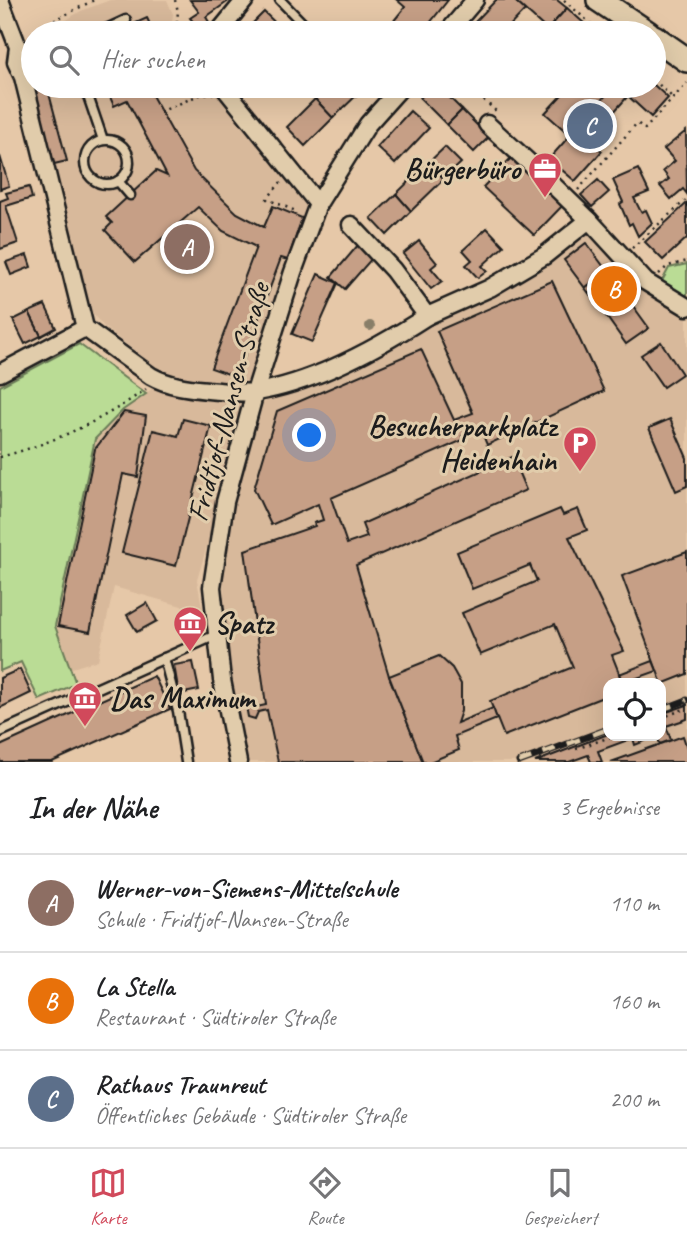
<!DOCTYPE html>
<html lang="de">
<meta charset="utf-8">
<style>
:root{--surface:#fff;--page:#f2f2f2;--text:#202124;--muted:#757577;--line:#e0e0e0;--accent:#d1495b}
body{margin:0;font-family:Caveat,sans-serif;background:var(--page);color:var(--text)}
.controls{position:absolute;right:21px;bottom:21px;display:grid;overflow:hidden;border-radius:14px;box-shadow:0 7px 28px #0002}
.controls button{width:63px;height:63px;display:grid;place-items:center;padding:0;border:0;border-bottom:2px solid var(--line);background:var(--surface);color:var(--text);font:35px sans-serif}
.you{position:absolute;left:310px;top:436px;width:24px;height:24px;margin:-18px;border:5px solid #fff;border-radius:50%;background:#1a73e8;box-shadow:0 0 0 10px #1a73e833}
.badge{display:grid;place-items:center;width:46px;height:46px;border-radius:50%;background:var(--accent);color:#fff;font-size:23px;font-weight:700}
.pin{position:absolute;translate:-50% -50%;border:4px solid #fff;box-shadow:0 2px 7px #0006}
.list{margin:0;padding:0;list-style:none}
h2{display:flex;justify-content:space-between;align-items:center;height:91px;margin:0;padding:0 28px;font-size:30px}
h2 small{font-size:23px;font-weight:400;color:var(--muted)}
.list li{display:grid;grid-template-columns:46px 1fr auto;gap:21px;align-items:center;box-sizing:border-box;height:98px;padding:0 28px;border-top:2px solid var(--line)}
.list b{display:block;font-size:26px;white-space:nowrap}
.list p{margin:0;font-size:23px;white-space:nowrap;color:var(--muted)}
.list em{font-size:23px;font-style:normal;color:var(--muted)}
.icon{flex:none;width:38px;height:38px;fill:none;stroke:currentColor;stroke-width:2;stroke-linecap:round;stroke-linejoin:round}
.map{position:relative;flex:none;width:687px;height:762px;overflow:hidden}
.search{position:absolute;background:var(--surface);box-shadow:0 7px 28px #0002;left:21px;right:21px;top:21px;height:77px;display:flex;align-items:center;gap:18px;box-sizing:border-box;padding:0 24px;border-radius:38px;color:var(--muted);font-size:26px}
.sheet{height:385px;background:var(--surface)}
nav{display:flex;justify-content:space-around;align-items:center;box-sizing:border-box;height:98px;border-top:2px solid var(--line);background:var(--surface);font-size:19px;color:var(--muted)}
nav a{display:grid;justify-items:center;gap:4px}
nav .on{color:var(--accent)}
.map>svg:first-child{display:block}
.built{fill:#d8b99b;fill-rule:evenodd}
.green{fill:#badc95;stroke:#6b7c58;stroke-width:2}
.building{fill:#c69f86;stroke:#1c1c1c;stroke-width:2}
.lines{fill:none;stroke-linecap:round;stroke-linejoin:round}
.lane-casing{stroke:#1c1c1c;stroke-width:13}
.street-casing{stroke:#1c1c1c;stroke-width:21}
.secondary-casing{stroke:#1c1c1c;stroke-width:28}
.path{stroke:#1c1c1c;stroke-width:2.5;stroke-dasharray:2 5;stroke-linecap:butt}
.lane{stroke:#e1ccab;stroke-width:8}
.street{stroke:#e1ccab;stroke-width:16}
.secondary{stroke:#e1ccab;stroke-width:23}
.rail-casing{stroke:#1c1c1c;stroke-width:7}
.rail{stroke:#e1ccab;stroke-width:4.5;stroke-dasharray:13;stroke-linecap:butt}
.tree{fill:#887e68}
.labels{text-anchor:middle;stroke-width:6;stroke-linejoin:round;paint-order:stroke}
.poi-label{font-size:30px;font-weight:bold;fill:#1c1c1c;stroke:#e1ccab;text-anchor:end}
.street-label{font-size:30px;fill:#1c1c1c;stroke:#e1ccab}
</style>
<div class="map">
<svg width="687" height="762" viewBox="0 0 687 762">
<rect width="100%" height="100%" fill="#e6c8a8"/>
<filter id="ink" filterUnits="userSpaceOnUse"><feTurbulence type="fractalNoise" baseFrequency=".0143" numOctaves="2"/><feDisplacementMap in="SourceGraphic" scale="14" xChannelSelector="R" yChannelSelector="G"/><feConvolveMatrix kernelMatrix="1 2 1 2 8 2 1 2 1" color-interpolation-filters="sRGB"/></filter>
<g filter="url(#ink)">
<g class="built">
<polygon points="110,0 167,0 173,14 171,33 45,33 81,11"/>
<polygon points="34,86 223,86 318,204 255,392 242,383 179,377 162,371 105,328 85,305"/>
<path d="M589,220L622,257L687,307V762H238L222,680L225,502L263,403L399,334ZM608,683H661V736H608Z"/>
<polygon points="159,384 250,399 197,580 203,612 114,587 98,660 43,677 94,439 122,410"/>
</g>
<g class="green">
<polygon points="687,264 687,300 661,283 669,268"/>
<polygon points="79,344 146,394 123,410 95,439 55,626 76,684 39,700 21,662 0,671 0,386"/>
</g>
<g class="building">
<polygon points="190,0 230,0 206,17 209,22 199,29 190,18 199,12"/>
<polygon points="397,0 448,0 422,33 384,33 405,7"/>
<polygon points="496,0 514,0 525,10 503,33 487,33 475,22"/>
<polygon points="514,0 557,0 567,8 547,30"/>
<polygon points="567,8 595,33 551,33 547,30"/>
<polygon points="264,12 286,33 243,33"/>
<polygon points="147,18 154,33 114,33"/>
<polygon points="654,85 668,98 651,117 628,96 589,140 602,151 575,181 562,170 548,185 545,182 558,167 549,159 614,86"/>
<polygon points="47,86 67,161 54,164 34,89"/>
<polygon points="105,86 158,86 149,90 194,171 237,213 264,227 273,206 302,218 288,260 281,258 237,377 211,368 256,247 223,231 198,207 135,262 105,230 112,223 106,217 156,171 167,176 127,100 114,106"/>
<polygon points="329,86 358,86 362,90 333,118 315,99"/>
<polygon points="433,86 438,86 462,110 447,125 420,98"/>
<polygon points="570,86 614,86 570,135 545,113"/>
<polygon points="315,99 333,118 305,146 287,127"/>
<polygon points="462,110 489,137 474,152 447,125"/>
<polygon points="410,111 429,128 395,164 377,147"/>
<polygon points="686,131 687,194 683,189 671,199 660,186 669,179 663,171 675,161 664,149"/>
<polygon points="445,147 461,163 444,179 428,163"/>
<polygon points="515,154 566,202 534,235 483,187"/>
<polygon points="0,156 9,186 0,189"/>
<polygon points="428,163 444,179 411,211 396,194"/>
<polygon points="638,169 649,192 634,198 641,212 646,210 652,223 638,236 632,223 629,225 620,204 623,202 613,180"/>
<polygon points="598,180 609,192 592,207 581,195"/>
<polygon points="29,187 32,198 6,206 18,243 0,249 0,201 8,198 6,193"/>
<polygon points="396,194 411,211 387,235 371,218"/>
<polygon points="687,203 687,238 663,260 645,242"/>
<polygon points="487,228 504,246 482,266 487,271 478,278 466,265 472,260 463,250"/>
<polygon points="419,241 437,263 431,268 442,281 431,289 403,254"/>
<polygon points="586,243 607,271 585,288 564,260"/>
<polygon points="359,244 374,256 345,289 331,277"/>
<polygon points="27,255 31,267 11,275 6,262"/>
<polygon points="607,271 628,299 606,316 585,288"/>
<polygon points="318,274 338,283 312,342 292,334"/>
<polygon points="552,281 604,391 487,445 480,428 462,436 463,440 331,498 347,544 367,537 362,524 512,457 526,490 356,565 389,676 423,762 278,762 267,710 258,712 255,719 248,717 246,706 251,701 257,707 266,705 245,550 315,526 314,523 323,520 318,504 271,525 254,489 277,411 421,349 454,420 473,413 437,331"/>
<polygon points="628,299 649,328 626,344 606,316"/>
<polygon points="45,305 56,328 41,336 29,312"/>
<polygon points="29,312 41,336 25,344 13,320"/>
<polygon points="661,342 682,374 663,387 641,355"/>
<polygon points="124,412 146,416 138,477 123,474 90,632 58,626 95,449"/>
<polygon points="183,419 211,426 176,566 122,553 153,430 178,436"/>
<polygon points="670,419 687,458 687,486 676,491 649,428"/>
<polygon points="560,509 563,515 578,509 587,530 569,537 624,651 612,655 623,683 608,683 608,695 504,736 490,701 573,667 555,624 480,655 462,613 537,581 530,565 472,589 457,552"/>
<polygon points="687,552 687,674 662,684 622,576"/>
<polygon points="147,603 157,621 137,632 127,615"/>
<polygon points="439,656 452,668 461,684 461,711 457,723 493,708 497,719 455,736 459,750 430,762 423,762 389,676"/>
<polygon points="653,661 657,671 623,683 619,674"/>
<polygon points="193,662 199,690 179,694 174,665"/>
<polygon points="20,669 31,693 0,708 0,678"/>
<polygon points="154,676 170,709 52,762 0,762 0,746"/>
<polygon points="687,705 687,719 666,726 671,740 660,744 657,736 661,736 661,714"/>
<polygon points="608,734 643,736 645,741 635,745 633,738 598,751 602,762 591,762 588,755 569,762 535,762"/>
<polygon points="683,736 687,748 687,762 611,762"/>
</g>
<g class="lines">
<g class="lane-casing">
<g id="lane">
<polyline points="280,0 312,33"/>
<polyline points="98,33 126,20"/>
<polyline points="78,86 88,96 103,140"/>
<circle cx="107" cy="162" r="22"/>
<polyline points="118,181 130,195"/>
<polyline points="164,658 178,711 186,762"/>
<polyline points="0,732 216,635"/>
</g>
</g>
<g class="street-casing">
<g id="street">
<path d="M0,0L18,47L16,62L23,77L85,328L151,376C169,386 188,388 208,390C223,391 241,394 256,392C313,383 379,347 427,316"/>
<polyline points="218,33 245,0"/>
<polyline points="447,33 475,0"/>
<polyline points="223,86 318,204"/>
<polyline points="487,124 547,179"/>
<polyline points="551,183 589,220 646,282 687,307"/>
<polyline points="351,225 393,270 427,316 490,288 544,256 589,220"/>
<polyline points="0,373 85,328"/>
<polyline points="238,762 222,680 212,587 225,502 255,392 293,272 318,204 368,124 402,86"/>
</g>
</g>
<g class="secondary-casing">
<g id="secondary">
<polyline points="599,0 648,33"/>
<polyline points="654,37 687,60"/>
</g>
</g>
<g class="path">
<polyline points="175,0 178,11 176,33"/>
<polyline points="564,0 601,33"/>
<polyline points="37,33 55,20 94,0"/>
<polyline points="654,80 673,98"/>
<polyline points="468,86 496,111"/>
<polyline points="160,112 199,95 213,94"/>
<polyline points="281,182 267,199 298,212"/>
<polyline points="578,190 637,123 645,129 687,83"/>
<polyline points="632,248 687,199"/>
<polyline points="659,274 668,266 687,261"/>
<path d="M0,457C53,443 102,421 146,389"/>
<polyline points="661,718 687,708"/>
<polyline points="576,749 613,736"/>
</g>
<use href="#lane" class="lane"/>
<use href="#street" class="street"/>
<use href="#secondary" class="secondary"/>
<g class="rail-casing">
<g id="rail">
<polyline points="661,710 687,700"/>
<polyline points="519,762 608,729"/>
</g>
</g>
<use href="#rail" class="rail"/>
</g>
<circle class="tree" cx="370" cy="326" r="5"/>
</g>
<defs>
<g id="office-pin" transform="scale(1.75)"><path d="M0 17L-7.5 6A9.5 9.5 0 1 1 7.5 6Z" fill="#d1495b" stroke="#e1ccab"/><path d="M-6-3h4V-5.5h4V-3h4V5H-6ZM-1-4.5V-3h2v-1.5ZM-6 0V1H6V0Z" fill="#fff"/></g>
<g id="parking-pin" transform="scale(1.75)"><path d="M0 17L-7.5 6A9.5 9.5 0 1 1 7.5 6Z" fill="#d1495b" stroke="#e1ccab"/><path d="M-3.5-5.5H1a3.5 3.5 0 0 1 0 7H-1V5.5H-3.5ZM-1-3.4V-.6H.8a1.4 1.4 0 0 0 0-2.8Z" fill="#fff"/></g>
<g id="museum-pin" transform="scale(1.75)"><path d="M0 17L-7.5 6A9.5 9.5 0 1 1 7.5 6Z" fill="#d1495b" stroke="#e1ccab"/><path d="M0-6L6-3V-2H-6V-3ZM-5-1h2V3h-2ZM-1-1h2V3h-2ZM3-1h2V3H3ZM-6 4H6V6H-6Z" fill="#fff"/></g>
</defs>
<g fill-rule="evenodd">
<use href="#office-pin" x="545" y="169"/>
<use href="#parking-pin" x="580" y="443"/>
<use href="#museum-pin" x="190" y="623"/>
<use href="#museum-pin" x="85" y="698"/>
</g>
<g class="labels">
<g class="poi-label">
<text x="520" y="179">Bürgerbüro</text>
<text x="556" y="436">Besucherparkplatz<tspan x="556" dy="34">Heidenhain</tspan></text>
<text x="214" y="633" text-anchor="start">Spatz</text>
<text x="110" y="708" text-anchor="start">Das Maximum</text>
</g>
<g class="street-label">
<text transform="translate(228 402) rotate(-75)" y="10">Fridtjof-Nansen-Straße</text>
</g>
</g>
</svg>
<div class="controls">
<button><svg class="icon" aria-label="locate" viewBox="0 0 24 24"><circle cx="12" cy="12" r="6"/><path d="M12 2v4M12 18v4M2 12h4M18 12h4"/></svg></button>
</div>
<div class="you"></div>
<div class="pin badge" style="left:187px;top:247px;background:#8d6e63">A</div>
<div class="pin badge" style="left:614px;top:289px;background:#e8710a">B</div>
<div class="pin badge" style="left:590px;top:126px;background:#5c6f8a">C</div>
<div class="search"><svg class="icon" aria-label="search" viewBox="0 0 24 24"><circle cx="10" cy="10" r="6"/><path d="M15 15l6 6"/></svg>Hier suchen</div>
</div>
<section class="sheet">
<h2>In der Nähe<small>3 Ergebnisse</small></h2>
<ul class="list">
<li><span class="badge" style="background:#8d6e63">A</span><div><b>Werner-von-Siemens-Mittelschule</b><p>Schule · Fridtjof-Nansen-Straße</p></div><em>110 m</em></li>
<li><span class="badge" style="background:#e8710a">B</span><div><b>La Stella</b><p>Restaurant · Südtiroler Straße</p></div><em>160 m</em></li>
<li><span class="badge" style="background:#5c6f8a">C</span><div><b>Rathaus Traunreut</b><p>Öffentliches Gebäude · Südtiroler Straße</p></div><em>200 m</em></li>
</ul>
</section>
<nav>
<a class="on"><svg class="icon" aria-label="map" viewBox="0 0 24 24"><path d="M3 6l6-2 6 2 6-2v14l-6 2-6-2-6 2zM9 4v14M15 6v14"/></svg>Karte</a>
<a><svg class="icon" aria-label="directions" viewBox="0 0 24 24"><path d="M12 3l9 9-9 9-9-9zM9 14v-3h6M13 9l2 2-2 2"/></svg>Route</a>
<a><svg class="icon" aria-label="saved" viewBox="0 0 24 24"><path d="M7 4h10v16l-5-4-5 4z"/></svg>Gespeichert</a>
</nav>
